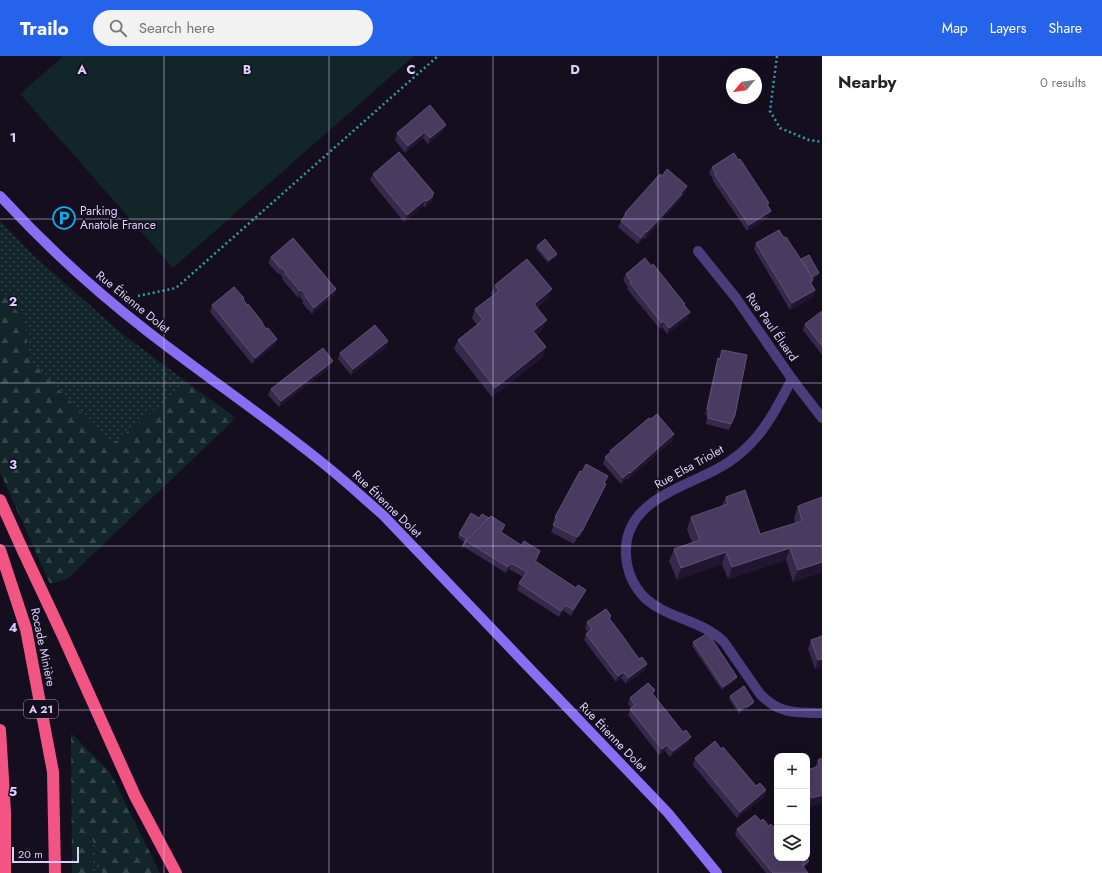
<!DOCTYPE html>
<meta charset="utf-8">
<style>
:root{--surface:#fff;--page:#f2f2f2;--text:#222;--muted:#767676;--line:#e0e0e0;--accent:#2563eb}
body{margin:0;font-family:Jost,sans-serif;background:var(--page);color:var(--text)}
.controls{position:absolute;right:12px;bottom:12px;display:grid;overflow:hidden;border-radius:8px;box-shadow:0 4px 16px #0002}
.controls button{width:36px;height:36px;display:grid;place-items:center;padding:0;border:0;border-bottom:1px solid var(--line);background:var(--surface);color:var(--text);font:20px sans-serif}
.compass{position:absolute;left:726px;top:12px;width:36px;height:36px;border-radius:50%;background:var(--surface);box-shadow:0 4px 16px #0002;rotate:241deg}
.scale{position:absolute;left:12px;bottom:10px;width:67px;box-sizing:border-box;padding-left:4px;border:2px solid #ddd0fb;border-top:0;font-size:11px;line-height:14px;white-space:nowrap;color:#ddd0fb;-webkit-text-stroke:3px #140e1f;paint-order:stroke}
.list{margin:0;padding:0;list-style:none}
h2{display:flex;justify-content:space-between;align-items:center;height:52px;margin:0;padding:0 16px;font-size:17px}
h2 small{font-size:13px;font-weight:400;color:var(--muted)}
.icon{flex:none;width:22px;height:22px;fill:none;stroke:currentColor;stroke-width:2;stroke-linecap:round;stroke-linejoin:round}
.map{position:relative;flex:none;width:822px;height:817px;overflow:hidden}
header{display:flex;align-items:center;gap:24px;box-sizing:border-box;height:56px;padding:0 20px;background:var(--accent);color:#fff}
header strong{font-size:19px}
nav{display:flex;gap:22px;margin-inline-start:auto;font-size:14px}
.search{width:280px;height:36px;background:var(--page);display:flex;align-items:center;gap:10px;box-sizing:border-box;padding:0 14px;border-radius:22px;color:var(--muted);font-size:15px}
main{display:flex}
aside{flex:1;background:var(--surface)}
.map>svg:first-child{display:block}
.grass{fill:url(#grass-dots)}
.forest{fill:url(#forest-firs)}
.green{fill:#122529}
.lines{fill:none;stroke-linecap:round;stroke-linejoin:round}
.path{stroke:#379ca9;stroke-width:2.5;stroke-dasharray:2 3;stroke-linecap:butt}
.street{stroke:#4a3d7b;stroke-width:10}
.secondary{stroke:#896ef4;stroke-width:10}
.highway{stroke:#f25484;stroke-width:12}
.wall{fill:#36294c}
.shaded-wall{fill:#211632}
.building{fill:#483b5f;stroke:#5f5277}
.grid{fill:none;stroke:#ddd0fb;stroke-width:1;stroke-opacity:0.55}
.labels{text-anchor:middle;stroke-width:3;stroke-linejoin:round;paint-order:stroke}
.shield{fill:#140e1f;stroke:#a196b9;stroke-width:1}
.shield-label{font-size:11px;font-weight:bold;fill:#ddd0fb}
.poi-label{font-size:12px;fill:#ddd0fb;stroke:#140e1f;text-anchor:start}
.street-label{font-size:12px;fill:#ddd0fb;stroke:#140e1f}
.grid-label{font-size:13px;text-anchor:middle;font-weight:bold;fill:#ddd0fb;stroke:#140e1f;stroke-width:3;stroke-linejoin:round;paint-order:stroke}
</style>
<header>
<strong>Trailo</strong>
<div class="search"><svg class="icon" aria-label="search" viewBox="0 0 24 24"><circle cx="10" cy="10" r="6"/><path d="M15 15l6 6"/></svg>Search here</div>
<nav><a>Map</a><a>Layers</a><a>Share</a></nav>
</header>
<main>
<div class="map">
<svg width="822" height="817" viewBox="0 0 822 817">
<defs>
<pattern id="grass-dots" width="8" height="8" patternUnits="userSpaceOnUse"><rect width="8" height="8" fill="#122529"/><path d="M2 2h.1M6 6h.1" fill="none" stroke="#344449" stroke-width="1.8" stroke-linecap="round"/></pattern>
<pattern id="forest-firs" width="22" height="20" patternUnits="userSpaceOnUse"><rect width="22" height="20" fill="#122529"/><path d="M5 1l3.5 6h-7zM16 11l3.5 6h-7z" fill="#344449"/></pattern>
</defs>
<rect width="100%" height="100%" fill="#140e1f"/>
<g class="grass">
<polygon points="0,165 32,198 120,276 188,327 112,389 30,304 24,264 0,234"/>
<polygon points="90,773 102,817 91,817"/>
</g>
<g class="forest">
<polygon points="0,234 24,264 30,304 112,388 188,327 236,362 67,523 50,528 0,416"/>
<polygon points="71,677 110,716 160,817 102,817 90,775 91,817 72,817"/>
</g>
<polygon class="green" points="63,0 414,0 173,212 20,38"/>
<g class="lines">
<g class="path">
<polyline points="777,0 770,55 780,72 809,84 822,86"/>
<polyline points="138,240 176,232 438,0"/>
</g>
<g class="street">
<polyline points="698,195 736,242 792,323 822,362"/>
<path d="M792,323C778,349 766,375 743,395C735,402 725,409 715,414C679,433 623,447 626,499C627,515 633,530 645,542C668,563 700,563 724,586L760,638C779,658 796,657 822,657"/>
</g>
<path class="secondary" d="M0,140C45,189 94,234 147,275C211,325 280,370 342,423C356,435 369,447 383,459L668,757L717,817"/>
<g class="highway">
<polyline points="0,444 24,497 63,580 135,740 176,817"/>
<polyline points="0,494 26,573 53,716 55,817"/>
<polyline points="0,674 5,756 5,817"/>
</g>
</g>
<g class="wall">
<polygon points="443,75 428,88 423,82 405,97 395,84 397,77"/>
<polygon points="712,111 768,150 771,155 769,161 747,175 713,125 713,123 709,117"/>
<polygon points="373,118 434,137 431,146 425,151 423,150 404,166 370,124"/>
<polygon points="662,120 687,130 685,137 681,141 680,144 645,183 644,182 638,188 618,171 621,165 623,162 625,157"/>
<polygon points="784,182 801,203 818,220 813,223 813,224 812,228 815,234 813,241 790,254 754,193 756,187"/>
<polygon points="537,190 557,198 556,201 548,207 536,193"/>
<polygon points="271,201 336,233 334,239 312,258 302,247 303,245 299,240 298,242 282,223 283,222 279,217 278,218 268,207"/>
<polygon points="651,210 685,248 685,250 690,256 687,263 667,278 662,271 660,273 627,233 628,231 623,224 626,218"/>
<polygon points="495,229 548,242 537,252 543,273 536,279 543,301 492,341 454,293 458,284 477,269 472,262 475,253 493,240 491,238"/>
<polygon points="243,244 263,267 263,268 275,289 252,308 210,256 212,249"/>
<polygon points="822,255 822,299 803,274 805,268"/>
<polygon points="388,285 385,292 351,319 338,303 340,297"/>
<polygon points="722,294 735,359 729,374 706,368 707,360 705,359 716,309 718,302 719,303"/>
<polygon points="333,305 330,311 279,351 268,339 271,333"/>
<polygon points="674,378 672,385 628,423 627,423 621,428 603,408 605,401 609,398 610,395"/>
<polygon points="605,427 603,434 580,481 578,480 574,488 551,476 554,468 553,467 555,461"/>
<polygon points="726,441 760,478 795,467 794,462 798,450 822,516 793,526 786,504 728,523 722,508 677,524 669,505 674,493 692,487 687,473 691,461 722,450"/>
<polygon points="479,462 521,489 540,495 536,506 576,532 586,534 583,540 571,560 564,555 559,561 517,534 519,527 523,521 509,513 506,517 464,491 461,493 464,486 458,481 459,478"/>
<polygon points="611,560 610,564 639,603 647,608 645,614 626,628 621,622 616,626 584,584 586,578 588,576 585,572 587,566"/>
<polygon points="811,584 822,611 815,613 808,593"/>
<polygon points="693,586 737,621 736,624 722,634 692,590"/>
<polygon points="655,634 653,638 688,687 670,701 665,695 659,699 628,659 631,652 628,648 630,642"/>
<polygon points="730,640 754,646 753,649 745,654 745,653 739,658 729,643"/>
<polygon points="721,693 756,730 766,734 764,741 737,762 693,709 695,702"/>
<polygon points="822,702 822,747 809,751 807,746 807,714 815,711 818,704"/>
<polygon points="737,773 777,802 808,808 804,812 808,817 766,817 735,779"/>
</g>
<g class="shaded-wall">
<polygon points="446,69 443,75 428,88 430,82"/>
<polygon points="425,76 423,82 405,97 408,90"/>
<polygon points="687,130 685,137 681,141 680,144 645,183 647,176"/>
<polygon points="434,137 431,146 425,151 427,145 432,138"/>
<polygon points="425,144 423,150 404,166 407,159"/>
<polygon points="771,155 769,161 747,175 749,169"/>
<polygon points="646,175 644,182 638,188 641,182"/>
<polygon points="557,198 556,201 548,207 549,204"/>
<polygon points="819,217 818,220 808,226 810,222"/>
<polygon points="336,233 334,239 312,258 314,252"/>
<polygon points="552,233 548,242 530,257 534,248"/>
<polygon points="302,234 298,242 300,235"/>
<polygon points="815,234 813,241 790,254 792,247"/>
<polygon points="690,256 687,263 667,278 669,272"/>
<polygon points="547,264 543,273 530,284 533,275"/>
<polygon points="664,265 662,271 660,273 662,267"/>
<polygon points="277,283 275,289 252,308 255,302"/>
<polygon points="388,285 385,292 351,319 353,313"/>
<polygon points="546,291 543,301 492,341 495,332"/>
<polygon points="333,305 330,311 279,351 281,345"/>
<polygon points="674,378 672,385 628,423 630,417"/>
<polygon points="629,416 627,423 621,428 623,422"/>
<polygon points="606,428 603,434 580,481 582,475"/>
<polygon points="790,492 786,504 728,523 732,511"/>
<polygon points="540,495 538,502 532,512 535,505"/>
<polygon points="726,496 722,508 677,524 681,512"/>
<polygon points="822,506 822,516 793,526 798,514"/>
<polygon points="511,507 509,513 506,517 508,511"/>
<polygon points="586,534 583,540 571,560 573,554"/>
<polygon points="566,549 564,555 559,561 561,555"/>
<polygon points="822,603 822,611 815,613 818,604"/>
<polygon points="647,608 645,614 626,628 628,622"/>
<polygon points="624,616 621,622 616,626 618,620"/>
<polygon points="737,621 736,624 722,634 723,631"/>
<polygon points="754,646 753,649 745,654 747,651"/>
<polygon points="746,650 745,653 739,658 740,655"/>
<polygon points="691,681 688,687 670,701 673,695"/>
<polygon points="667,689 665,695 659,699 662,693"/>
<polygon points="766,734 764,741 737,762 740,756"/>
<polygon points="822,739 822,747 809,751 812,742"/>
<polygon points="809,805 808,808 799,815 802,809"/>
</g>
<g class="building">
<polygon points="430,49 446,69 430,82 425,76 408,90 397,77"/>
<polygon points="399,96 434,137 432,138 433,140 427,145 425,144 407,159 373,118"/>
<polygon points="734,97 738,104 740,103 769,147 767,148 771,155 749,169 715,119 716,118 712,111"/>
<polygon points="667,113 687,130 681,137 682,138 647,176 646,175 641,182 621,165 626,158 625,157 642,138 660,118 662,120"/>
<polygon points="779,174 784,182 786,181 811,219 813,224 810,226 815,234 792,247 756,187"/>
<polygon points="293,182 336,233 314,252 305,240 306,239 302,234 300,235 285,217 286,216 281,211 280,212 271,201"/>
<polygon points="545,183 557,198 549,204 537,190"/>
<polygon points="809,199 819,217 812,221 801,203"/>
<polygon points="645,202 651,210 653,208 685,248 684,249 690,256 669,272 664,265 662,267 630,227 631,225 626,218"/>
<polygon points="527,203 552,233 534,248 547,264 533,275 546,291 495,332 458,284 483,264 475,253 499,235 495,229"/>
<polygon points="234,231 244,242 243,243 247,249 248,248 263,267 262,267 266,273 268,272 277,283 255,302 212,249"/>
<polygon points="822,255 822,290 805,268"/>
<polygon points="375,269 388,285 353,313 340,297"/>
<polygon points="323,292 333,305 281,345 271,333"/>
<polygon points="722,294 747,299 735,359 731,368 708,362 709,354 707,353 718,302 720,303"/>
<polygon points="657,358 674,378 630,417 629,416 623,422 605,401 611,396 610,395 649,362 651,363"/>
<polygon points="586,408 608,420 604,427 606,428 582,475 581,474 577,481 553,469 557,463 555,461 580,415 582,416"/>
<polygon points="745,434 760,478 802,465 798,450 822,441 822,506 798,514 790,492 732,511 726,496 681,512 674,493 700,484 691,461 728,448 726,441"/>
<polygon points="471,457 479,462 482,458 489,462 466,485 465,488 463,490 466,482 459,478"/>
<polygon points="491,460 505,469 501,476 521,489 524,485 540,495 535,505 576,532 578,529 586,534 573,554 566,549 561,555 519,527 527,516 511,507 508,511 466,485"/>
<polygon points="606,553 611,560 609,562 624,582 639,603 642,601 647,608 628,622 624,616 618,620 586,578 592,573 587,566"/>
<polygon points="708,577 737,621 723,631 693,586"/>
<polygon points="822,580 822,603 818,604 811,584"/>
<polygon points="648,627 655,634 652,637 683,676 686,674 691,681 673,695 667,689 662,693 630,653 635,649 630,642"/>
<polygon points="744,630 754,646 747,651 746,650 740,655 730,640"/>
<polygon points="715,685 721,693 723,691 756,730 760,727 766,734 740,756 695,702"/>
<polygon points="822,702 822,739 812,742 807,727 807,714 820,710 818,704"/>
<polygon points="755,759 761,765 763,763 769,770 771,768 777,776 777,802 799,802 804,807 802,809 808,817 773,817 737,773"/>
<polygon points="799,802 807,802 809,805 803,810 804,807"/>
</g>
<path class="grid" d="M164,0V817M329,0V817M493,0V817M658,0V817M0,163H822M0,327H822M0,490H822M0,654H822"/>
<defs>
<g id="parking-ring" transform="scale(1.15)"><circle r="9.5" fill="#140e1f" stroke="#11ace6" stroke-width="1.5"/><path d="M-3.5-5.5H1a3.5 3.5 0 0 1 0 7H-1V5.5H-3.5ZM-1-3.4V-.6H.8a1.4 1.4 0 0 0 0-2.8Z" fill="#11ace6"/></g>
</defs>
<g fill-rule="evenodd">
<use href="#parking-ring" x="64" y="162"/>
</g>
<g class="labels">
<rect class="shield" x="24" y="644" width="34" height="18" rx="3"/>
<g class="shield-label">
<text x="41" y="657">A 21</text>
</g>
<g class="poi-label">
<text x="80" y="159">Parking<tspan x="80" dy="14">Anatole France</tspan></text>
</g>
<g class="street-label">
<text transform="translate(133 246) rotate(39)" y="4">Rue Étienne Dolet</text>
<text transform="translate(772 271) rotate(55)" y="4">Rue Paul Éluard</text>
<text transform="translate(689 411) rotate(-29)" y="4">Rue Elsa Triolet</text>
<text transform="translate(387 448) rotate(44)" y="4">Rue Étienne Dolet</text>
<text transform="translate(43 591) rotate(78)" y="4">Rocade Minière</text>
<text transform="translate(613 681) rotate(46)" y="4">Rue Étienne Dolet</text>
</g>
</g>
<g class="grid-label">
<text x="82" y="18">A</text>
<text x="247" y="18">B</text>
<text x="411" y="18">C</text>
<text x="575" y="18">D</text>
<text x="13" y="86">1</text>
<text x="13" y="250">2</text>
<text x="13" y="413">3</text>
<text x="13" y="576">4</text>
<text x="13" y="740">5</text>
</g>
</svg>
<div class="controls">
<button>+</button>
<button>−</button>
<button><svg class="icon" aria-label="layers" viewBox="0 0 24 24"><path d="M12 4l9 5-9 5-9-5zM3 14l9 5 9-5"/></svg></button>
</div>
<svg class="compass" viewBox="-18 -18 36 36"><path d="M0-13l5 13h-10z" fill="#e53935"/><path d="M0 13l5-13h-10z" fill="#767676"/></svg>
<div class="scale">20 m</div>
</div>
<aside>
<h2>Nearby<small>0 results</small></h2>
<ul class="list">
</ul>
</aside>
</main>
